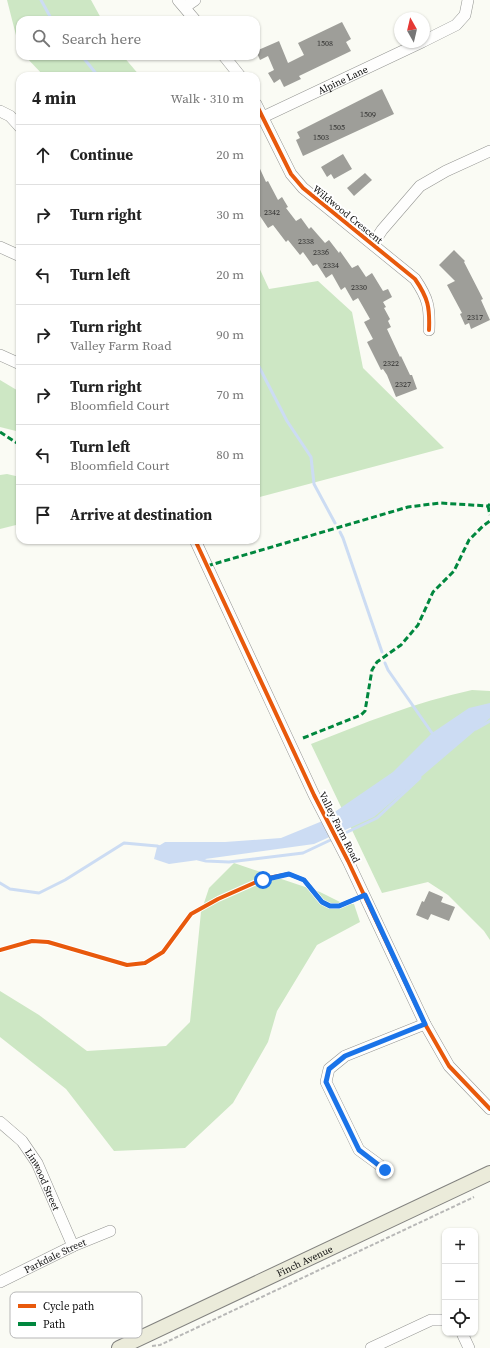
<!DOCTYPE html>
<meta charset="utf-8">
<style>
:root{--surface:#fff;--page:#f6f6f6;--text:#222;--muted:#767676;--line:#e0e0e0}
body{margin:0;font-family:"Source Serif 4",serif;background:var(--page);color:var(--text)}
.controls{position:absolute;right:12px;bottom:12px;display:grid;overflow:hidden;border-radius:8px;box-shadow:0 1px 3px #0004}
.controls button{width:36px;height:36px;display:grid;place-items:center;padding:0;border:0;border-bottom:1px solid var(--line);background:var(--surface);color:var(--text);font:20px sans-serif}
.compass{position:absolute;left:394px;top:12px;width:36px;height:36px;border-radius:50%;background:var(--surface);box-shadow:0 1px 3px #0004;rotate:352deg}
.stop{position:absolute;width:12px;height:12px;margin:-9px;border:3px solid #1a73e8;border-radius:50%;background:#fff}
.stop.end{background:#1a73e8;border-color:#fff;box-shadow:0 1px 4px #0008}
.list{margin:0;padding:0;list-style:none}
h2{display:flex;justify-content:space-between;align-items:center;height:52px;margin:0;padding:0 16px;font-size:17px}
h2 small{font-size:13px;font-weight:400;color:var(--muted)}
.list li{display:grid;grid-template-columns:26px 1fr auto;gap:12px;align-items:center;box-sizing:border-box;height:60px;padding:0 16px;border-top:1px solid var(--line)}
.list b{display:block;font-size:15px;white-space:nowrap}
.list p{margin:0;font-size:13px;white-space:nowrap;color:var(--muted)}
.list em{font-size:13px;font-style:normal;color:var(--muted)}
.icon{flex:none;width:22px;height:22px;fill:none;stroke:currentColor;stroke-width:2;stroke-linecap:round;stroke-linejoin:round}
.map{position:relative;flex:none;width:490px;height:1348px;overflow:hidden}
.search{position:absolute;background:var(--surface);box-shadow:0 1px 3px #0004;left:16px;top:16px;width:244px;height:44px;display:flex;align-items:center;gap:10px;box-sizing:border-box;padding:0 14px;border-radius:12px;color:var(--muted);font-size:15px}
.panel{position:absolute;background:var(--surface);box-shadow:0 1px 3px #0004;left:16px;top:72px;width:244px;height:472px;border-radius:12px}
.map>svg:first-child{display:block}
.forest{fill:#cde7c4}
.water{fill:#ccdcf3}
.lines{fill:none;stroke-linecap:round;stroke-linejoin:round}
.stream{stroke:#ccdcf3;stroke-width:3}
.building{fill:#9e9e99}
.minor-casing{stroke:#949592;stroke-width:12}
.major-casing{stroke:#82827f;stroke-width:16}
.path{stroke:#b8b8b7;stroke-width:2;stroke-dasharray:4 2;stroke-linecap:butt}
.minor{stroke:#fefefd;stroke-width:11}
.major{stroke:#ebebda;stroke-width:14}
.quiet{stroke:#00873e;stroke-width:3;stroke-dasharray:6 3;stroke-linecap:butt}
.cycleway-casing{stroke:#fff;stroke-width:6}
.cycleway{stroke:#e8590c;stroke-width:4}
.route{stroke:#1a73e8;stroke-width:5}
.labels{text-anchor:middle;stroke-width:4;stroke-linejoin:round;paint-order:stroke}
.number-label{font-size:8px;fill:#323231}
.street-label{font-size:10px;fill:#0e0e0e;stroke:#fff}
.key{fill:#fff;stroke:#b7b7b7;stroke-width:1}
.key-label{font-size:11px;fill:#0e0e0e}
</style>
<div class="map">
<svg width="490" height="1348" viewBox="0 0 490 1348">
<rect width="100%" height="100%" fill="#fafbf4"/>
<g class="forest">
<polygon points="7,0 91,0 102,20 20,20 20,51"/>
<polygon points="25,56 123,56 140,76 44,76"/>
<polygon points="256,261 269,289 318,281 352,312 363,368 444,448 256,498"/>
<polygon points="0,380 20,392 20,432 0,427"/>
<polygon points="7,474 20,477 20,524 0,529 0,475"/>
<path d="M472,690L490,691V940L484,931L448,895L428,882L382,893L311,744C364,723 416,702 472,690Z"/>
<polygon points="234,863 320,892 344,904 354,904 360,922 317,945 277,1011 268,1042 233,1103 185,1148 114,1151 66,1089 0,1037 0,991 39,1015 87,1051 166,1046 190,1022 201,912 209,888"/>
</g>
<polygon class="water" points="490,703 490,718 374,817 314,844 169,864 154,859 157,847 165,842 225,842 281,838 320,822 393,772 432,733 469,708"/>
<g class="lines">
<g class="stream">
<polyline points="41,0 52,20"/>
<polyline points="82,56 98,76"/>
<polyline points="256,361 287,421 311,457 314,484 335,523"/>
<polyline points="340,532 343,538 382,652"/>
<polyline points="385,663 388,670 432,733"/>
<polyline points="476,729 490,721"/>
<polyline points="198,859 206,861 229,862 303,853 377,818 420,778"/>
<polyline points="0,883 10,889 39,893 65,880 124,843 157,846 162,848"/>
</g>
</g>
<g class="building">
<polygon points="342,22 351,39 346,42 351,51 299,76 301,79 284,87 280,79 274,83 268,73 274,70 268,56 260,60 256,51 279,41 288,63 304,55 298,43"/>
<polygon points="382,89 394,114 303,156 296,140 300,138 297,132"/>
<polygon points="343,154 352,169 334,179 331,174 327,177 321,167"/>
<polygon points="256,160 266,182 268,181 278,200 282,197 288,207 286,208 296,221 301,218 309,229 311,227 325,243 329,240 339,253 340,251 352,268 358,265 366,277 372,273 383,291 388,289 392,297 383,302 386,307 384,308 390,319 388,321 391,327 387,329 400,357 401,356 410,375 412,375 417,389 396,397 387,375 383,369 381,370 367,342 373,339 364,322 370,319 358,298 353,301 345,287 341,290 332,274 326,278 317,264 313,266 303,252 300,255 288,240 286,242 273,225 268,228 256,210"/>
<polygon points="365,173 372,180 354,196 347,188"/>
<polygon points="454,250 465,261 464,262 483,299 481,300 490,320 471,329 469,323 465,325 460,314 462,313 447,285 455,281 439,265"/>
<polygon points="429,891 443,897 441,902 455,907 449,921 431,914 428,920 416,915 422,901 424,902"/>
</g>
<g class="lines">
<g class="minor-casing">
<g id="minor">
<polyline points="178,0 195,20"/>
<polyline points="185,7 195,0"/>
<polyline points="424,41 456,25 465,15 468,0"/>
<polyline points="224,56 240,76"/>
<path d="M256,104L291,174L303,188L415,279C428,298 430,307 429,330"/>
<polyline points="0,111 10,116 20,127"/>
<path id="s1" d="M263,117L422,42"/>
<polyline points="373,244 382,230 420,186 446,171 490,151"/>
<polyline points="0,247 20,256"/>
<polyline points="0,355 20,364"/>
<polyline points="195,540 314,795 348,861 425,1024 449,1066 490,1109"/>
<path id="s2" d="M0,1122L22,1141L37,1163L73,1246"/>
<polyline points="385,1169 359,1150 326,1082 329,1069 345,1056 425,1024"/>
<path id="s3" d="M0,1282L73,1246L110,1231"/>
<polyline points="462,1333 469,1348"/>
<polyline points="371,1348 431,1320 445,1320"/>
</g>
</g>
<g class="major-casing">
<g id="major">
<path id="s4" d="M119,1348L490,1173"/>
</g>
</g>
<polyline class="path" points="152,1346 160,1345 474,1197"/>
<use href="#minor" class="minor"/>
<use href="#major" class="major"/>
<g class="quiet">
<polyline points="0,432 20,445"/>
<polyline points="488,506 490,515"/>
<polyline points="207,566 408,507 440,503 488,506 490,504"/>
<polyline points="303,738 361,715 365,711 372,670 377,662 401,645 418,625 433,592 454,571 469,540 483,526 490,521"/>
</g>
<g class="cycleway-casing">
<g id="cycleway">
<path d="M256,104L291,174L303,188L415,279C428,298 430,307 429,330"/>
<polyline points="195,540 314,795 348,861 425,1024 449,1066 490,1109"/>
<polyline points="0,950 32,941 48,942 127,965 145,963 163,952 191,914 218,899 263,879 289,874 304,880 322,902 330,906 339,906 365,895"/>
</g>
</g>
<use href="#cycleway" class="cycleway"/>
</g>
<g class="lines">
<polyline class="route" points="263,880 289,874 304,880 322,902 330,906 339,906 365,895 425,1024 345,1056 329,1069 326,1082 359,1150 385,1170"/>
</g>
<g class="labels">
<g class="number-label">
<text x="325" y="46">1508</text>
<text x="368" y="117">1509</text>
<text x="337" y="130">1505</text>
<text x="321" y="140">1503</text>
<text x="272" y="215">2342</text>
<text x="306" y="244">2338</text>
<text x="321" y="255">2336</text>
<text x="331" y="268">2334</text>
<text x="359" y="290">2330</text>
<text x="475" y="320">2317</text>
<text x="391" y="366">2322</text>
<text x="403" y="387">2327</text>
</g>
<g class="street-label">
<text dy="4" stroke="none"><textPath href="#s1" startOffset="88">Alpine Lane</textPath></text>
<text transform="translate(348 214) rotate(39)" y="4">Wildwood Crescent</text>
<text transform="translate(340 827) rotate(63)" y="4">Valley Farm Road</text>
<text dy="4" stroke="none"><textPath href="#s2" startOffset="73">Linwood Street</textPath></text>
<text dy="4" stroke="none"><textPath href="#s3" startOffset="61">Parkdale Street</textPath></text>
<text dy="4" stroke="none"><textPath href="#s4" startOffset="205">Finch Avenue</textPath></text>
</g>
</g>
<rect x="10" y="1292" width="132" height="46" rx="6" class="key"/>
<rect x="18" y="1304" width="18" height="4" fill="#e8590c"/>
<rect x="18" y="1322" width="18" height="4" fill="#00873e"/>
<g class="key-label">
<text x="43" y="1310">Cycle path</text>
<text x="43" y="1328">Path</text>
</g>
</svg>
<div class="controls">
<button>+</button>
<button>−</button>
<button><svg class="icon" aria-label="locate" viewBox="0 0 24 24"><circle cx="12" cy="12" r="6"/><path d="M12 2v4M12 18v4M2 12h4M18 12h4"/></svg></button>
</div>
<svg class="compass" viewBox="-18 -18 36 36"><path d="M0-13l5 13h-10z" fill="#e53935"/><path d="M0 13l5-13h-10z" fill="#767676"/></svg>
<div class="stop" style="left:263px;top:880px"></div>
<div class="stop end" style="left:385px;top:1170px"></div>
<div class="search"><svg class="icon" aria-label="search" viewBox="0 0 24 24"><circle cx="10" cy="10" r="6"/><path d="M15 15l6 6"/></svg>Search here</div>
<section class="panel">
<h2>4 min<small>Walk · 310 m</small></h2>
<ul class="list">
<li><svg class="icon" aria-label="ahead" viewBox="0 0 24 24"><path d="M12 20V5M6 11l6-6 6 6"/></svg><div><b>Continue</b></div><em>20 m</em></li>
<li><svg class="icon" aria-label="right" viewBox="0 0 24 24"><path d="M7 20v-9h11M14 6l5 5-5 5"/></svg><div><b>Turn right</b></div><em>30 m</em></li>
<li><svg class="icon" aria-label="left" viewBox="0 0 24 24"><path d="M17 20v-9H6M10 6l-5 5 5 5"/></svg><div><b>Turn left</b></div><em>20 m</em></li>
<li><svg class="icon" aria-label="right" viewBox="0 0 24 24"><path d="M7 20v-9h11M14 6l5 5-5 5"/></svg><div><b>Turn right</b><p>Valley Farm Road</p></div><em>90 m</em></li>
<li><svg class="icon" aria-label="right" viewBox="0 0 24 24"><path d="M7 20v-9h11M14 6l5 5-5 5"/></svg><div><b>Turn right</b><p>Bloomfield Court</p></div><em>70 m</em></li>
<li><svg class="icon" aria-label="left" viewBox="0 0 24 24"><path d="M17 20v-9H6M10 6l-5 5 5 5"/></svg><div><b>Turn left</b><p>Bloomfield Court</p></div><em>80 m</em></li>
<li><svg class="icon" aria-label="arrive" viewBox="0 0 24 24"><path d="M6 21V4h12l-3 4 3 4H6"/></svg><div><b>Arrive at destination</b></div></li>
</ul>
</section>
</div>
